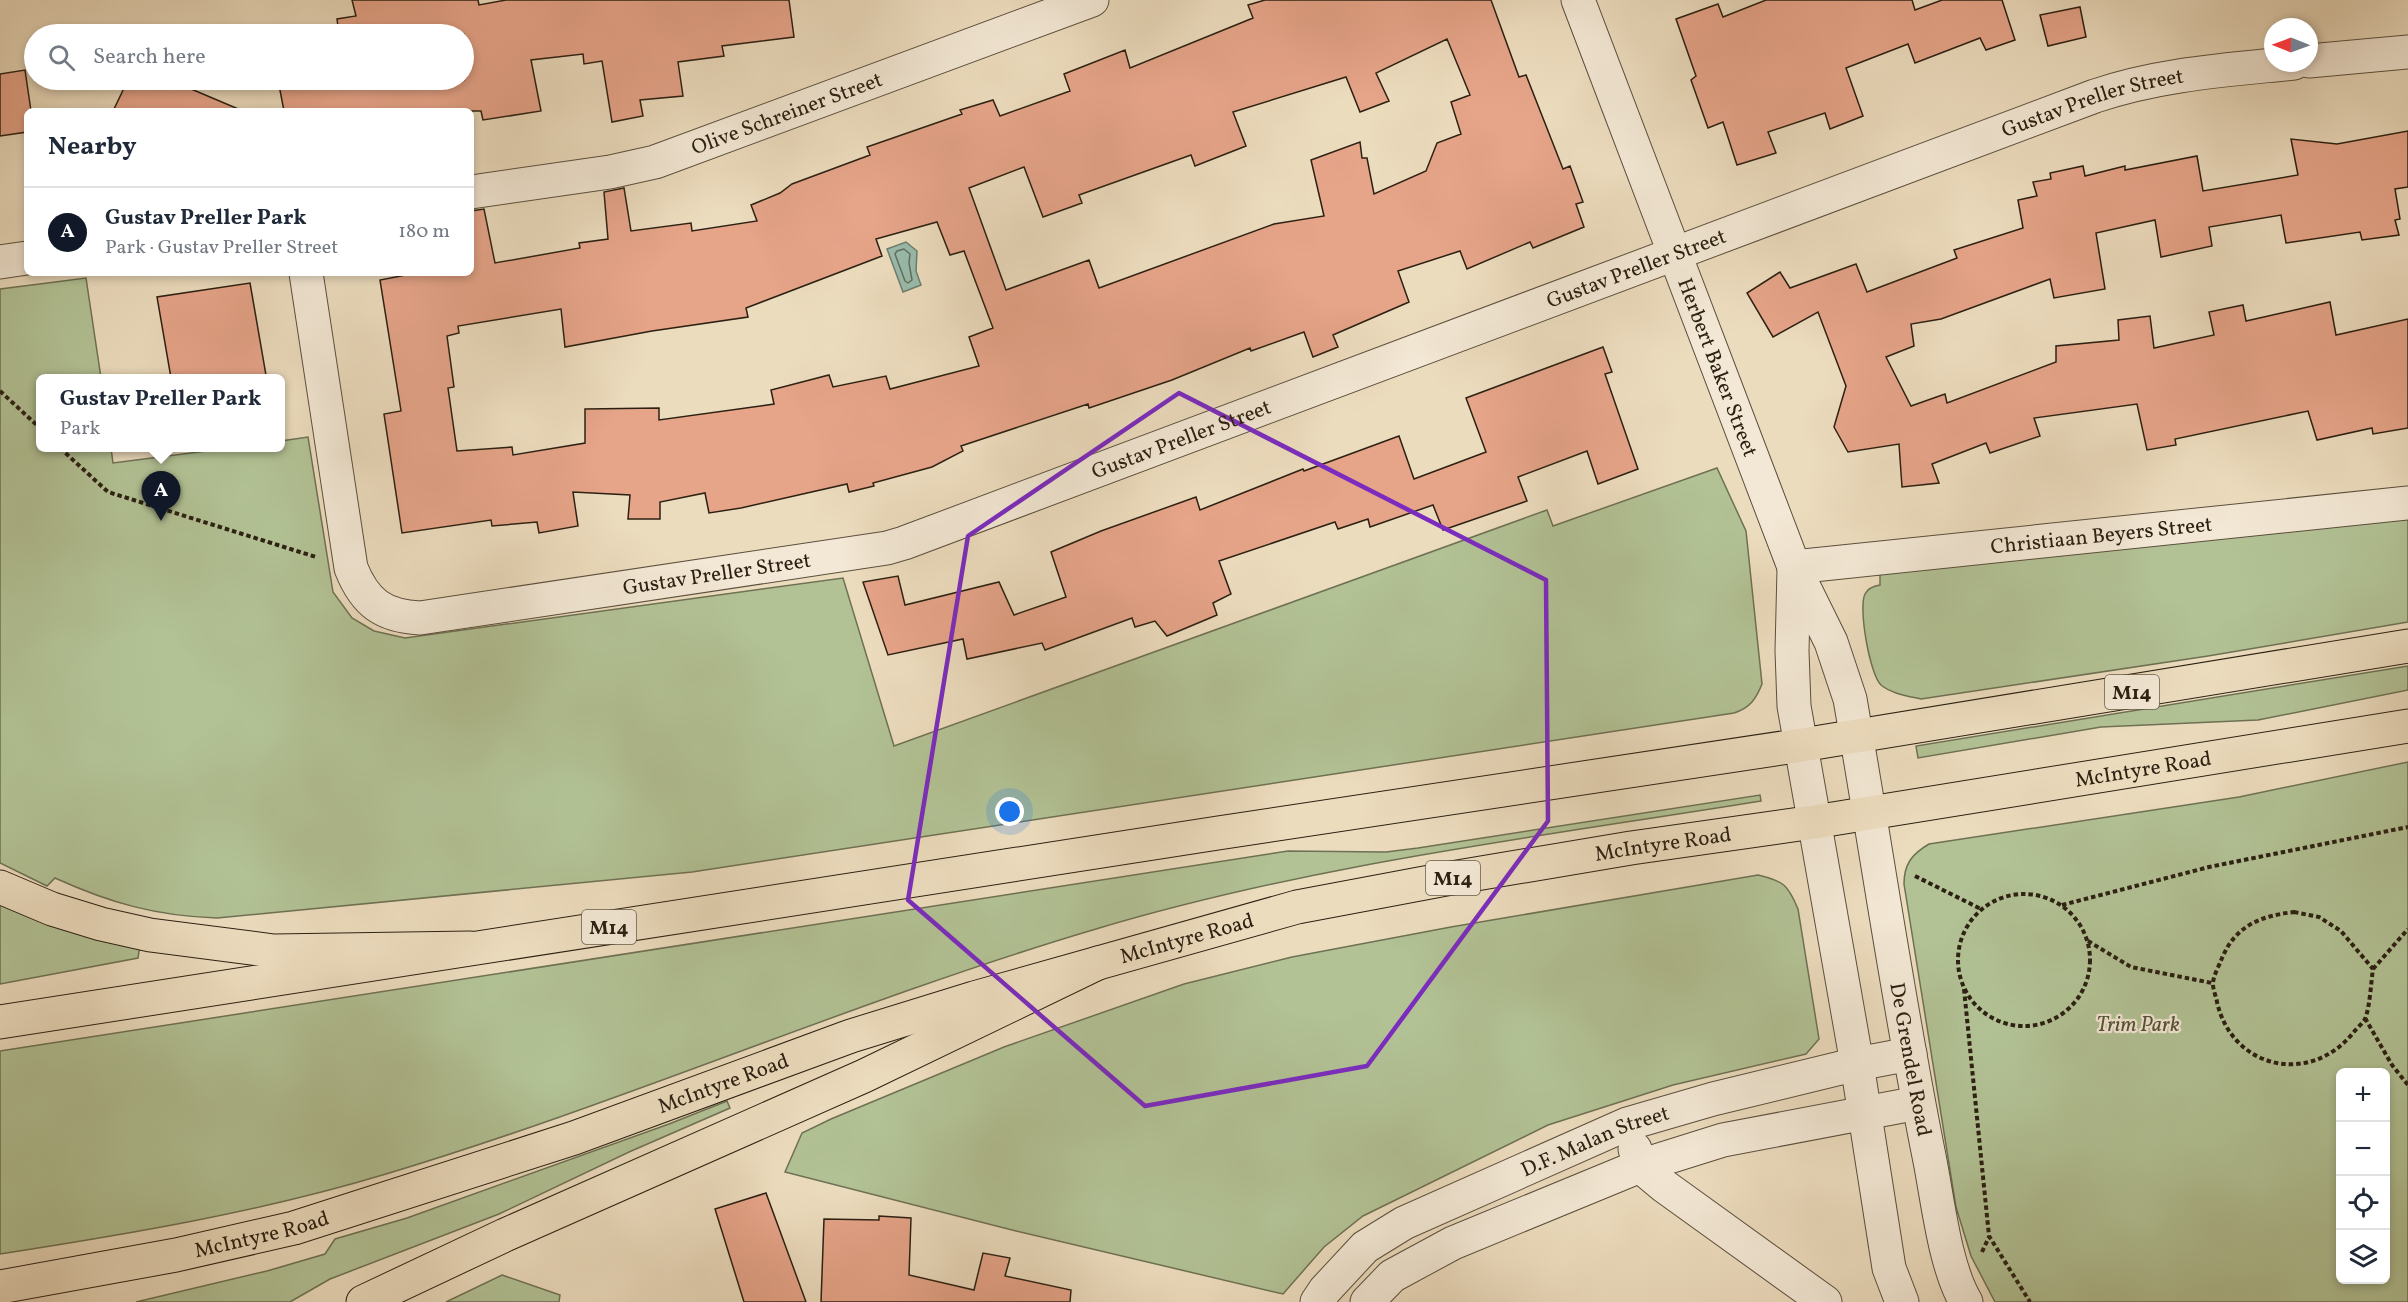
<!DOCTYPE html>
<meta charset="utf-8">
<style>
:root{--surface:#fff;--page:#f6f6f7;--text:#1f2937;--muted:#747a83;--line:#e0e1e3;--accent:#111827}
body{margin:0;font-family:Vollkorn,serif;background:var(--page);color:var(--text)}
.controls{position:absolute;right:18px;bottom:18px;display:grid;overflow:hidden;border-radius:9px;box-shadow:0 3px 9px #0003}
.controls button{width:54px;height:54px;display:grid;place-items:center;padding:0;border:0;border-bottom:2px solid var(--line);background:var(--surface);color:var(--text);font:30px sans-serif}
.compass{position:absolute;left:2264px;top:18px;width:54px;height:54px;border-radius:50%;background:var(--surface);box-shadow:0 3px 9px #0003;rotate:271deg}
.you{position:absolute;left:1010px;top:812px;width:21px;height:21px;margin:-15px;border:4px solid #fff;border-radius:50%;background:#1a73e8;box-shadow:0 0 0 9px #1a73e833}
.badge{display:grid;place-items:center;width:39px;height:39px;border-radius:50%;background:var(--accent);color:#fff;font-size:20px;font-weight:700}
.pin{position:absolute;translate:-50% -50px;filter:drop-shadow(0 2px 3px #0008)}
.pin::after{content:'';position:absolute;top:32px;width:21px;height:18px;background:inherit;clip-path:polygon(0 0,100% 0,50% 100%)}
.popup{position:absolute;left:36px;top:374px;width:249px;height:78px;box-sizing:border-box;display:grid;place-content:center;border-radius:9px;background:var(--surface);filter:drop-shadow(0 2px 4px #0005);font-size:20px;white-space:nowrap;color:var(--muted)}
.popup b{font-size:22px;color:var(--text)}
.popup::after{content:'';position:absolute;left:50%;top:100%;margin-left:-12px;border:12px solid transparent;border-top-color:var(--surface)}
.list{margin:0;padding:0;list-style:none}
h2{display:flex;justify-content:space-between;align-items:center;height:78px;margin:0;padding:0 24px;font-size:26px}
h2 small{font-size:20px;font-weight:400;color:var(--muted)}
.list li{display:grid;grid-template-columns:39px 1fr auto;gap:18px;align-items:center;box-sizing:border-box;height:90px;padding:0 24px;border-top:2px solid var(--line)}
.list b{display:block;font-size:22px;white-space:nowrap}
.list p{margin:0;font-size:20px;white-space:nowrap;color:var(--muted)}
.list em{font-size:20px;font-style:normal;color:var(--muted)}
.icon{flex:none;width:33px;height:33px;fill:none;stroke:currentColor;stroke-width:2;stroke-linecap:round;stroke-linejoin:round}
.map{position:relative;flex:none;width:2408px;height:1302px;overflow:hidden}
.search{position:absolute;background:var(--surface);box-shadow:0 3px 9px #0003;left:24px;top:24px;width:450px;height:66px;display:flex;align-items:center;gap:15px;box-sizing:border-box;padding:0 21px;border-radius:33px;color:var(--muted);font-size:22px}
.panel{position:absolute;background:var(--surface);box-shadow:0 3px 9px #0003;left:24px;top:108px;width:450px;height:168px;border-radius:9px}
.map>svg:first-child{display:block}
.green{fill:#b2c295;stroke:#6e7154;stroke-width:1.5;fill-rule:evenodd}
.water{fill:#99bcad;stroke:#6d7e6f;stroke-width:1.5}
.lines{fill:none;stroke-linecap:round;stroke-linejoin:round}
.shore{stroke:#626e60;stroke-width:1.5}
.building{fill:#e6a489;stroke:#2b2012;stroke-width:1.5;fill-rule:evenodd}
.minor-casing{stroke:#5b4f3d;stroke-width:35}
.major-casing{stroke:#2b2012;stroke-width:35}
.highway-casing{stroke:#2b2012;stroke-width:35}
.path{stroke:#2b2012;stroke-width:4;stroke-dasharray:4.5 3;stroke-linecap:butt}
.minor{stroke:#f3e8d5;stroke-width:33}
.major{stroke:#ecdcbe;stroke-width:33}
.highway{stroke:#ecdcbe;stroke-width:33}
.marked{fill:none;stroke:#7b2cbf;stroke-width:4.5;stroke-linejoin:round}
.labels{text-anchor:middle;stroke-width:4.5;stroke-linejoin:round;paint-order:stroke}
.shield{fill:#f3e8d5;stroke:#675c4c;stroke-width:1.5}
.shield-label{font-size:20px;font-weight:bold;fill:#2b2012}
.street-label{font-size:21px;fill:#2b2012;stroke:#f3e8d5}
.park-label{font-size:21px;font-style:italic;fill:#545139;stroke:#f3e8d5}
</style>
<div class="map">
<svg width="2408" height="1302" viewBox="0 0 2408 1302">
<rect width="100%" height="100%" fill="#ecdcbe"/>
<filter id="stains"><feTurbulence type="fractalNoise" baseFrequency=".00333" numOctaves="4"/><feColorMatrix values="0 0 0 0 .2 0 0 0 0 .09 0 0 0 0 .02 0 0 0 .5 -.17"/></filter>
<radialGradient id="worn" r=".72"><stop offset=".6" stop-color="#630" stop-opacity="0"/><stop offset="1" stop-color="#630" stop-opacity=".3"/></radialGradient>
<g class="green">
<path d="M86,278L101,378H41V448H111L113,463L230,448H281V441L308,437L333,592L352,618L374,631L405,638L843,578L894,746L1547,510L1553,526L1717,468L1746,531L1762,684C1756,699 1750,708 1734,713L692,872L217,918C156,916 110,903 55,878L47,886L0,863V289Z"/>
<path d="M2408,519V622L2208,656L1921,699C1908,696 1892,694 1881,685C1870,675 1858,608 1865,594C1868,588 1874,586 1880,585V574Z"/>
<polygon points="2408,666 2408,690 2258,720 2101,727 1918,758 1916,746"/>
<path d="M2408,762V1302H1995L1971,1256L1956,1207L1904,884C1904,864 1912,854 1929,844L2239,797ZM2386,1072V1280H2340V1072Z"/>
<path d="M1760,795L1761,801C1538,837 1313,864 1096,929C856,1000 626,1102 386,1174C260,1212 129,1234 0,1254V1051L1288,851L1386,852L1418,848Z"/>
<path d="M1758,875C1784,881 1788,885 1798,909L1819,1039L1806,1054L1673,1085L1548,1125L1363,1216L1324,1247L1283,1294L1016,1231L785,1172L802,1133L831,1119L1004,1047L1184,984L1292,957L1451,927Z"/>
<polygon points="0,898 140,944 138,958 0,984"/>
<polygon points="727,1101 730,1108 629,1152 499,1214 330,1279 290,1302 136,1302 267,1271 325,1254 335,1239 407,1218 669,1124"/>
<polygon points="502,1275 560,1295 559,1302 446,1302"/>
</g>
<polygon class="water" points="906,242 917,251 916,271 921,285 903,292 887,249"/>
<g class="lines">
<polygon class="shore" points="904,249 910,254 909,263 912,280 908,283 905,281 895,254 897,251"/>
</g>
<g class="building">
<polygon points="352,0 478,0 479,5 506,0 789,0 794,37 722,46 724,56 678,62 683,96 640,100 643,116 612,122 602,61 584,64 583,54 531,60 541,111 483,120 481,111 284,111 278,80 464,80 464,34 339,34 337,19 356,16"/>
<path d="M1265,0H1491L1519,77L1526,75L1563,169L1570,166L1583,202L1576,204L1584,227L1533,248L1530,242L1467,269L1460,251L1398,271L1409,302L1333,335L1338,347L1313,357L1304,332L1251,351L1250,348L1172,380L1089,408L1088,404L961,446L963,451L932,467L873,483L874,486L849,492L847,484L741,508L709,513L705,493L660,502V519H628L630,495L573,492L578,526L539,533L537,522L492,526L491,520L402,533L384,414L401,411L380,280L416,273H471V211L484,209L495,263L580,248L579,243L608,239L604,192L624,188L631,231L691,223L692,231L757,221L751,205L780,193L792,184L870,155L867,147L962,114L960,110L993,100L1000,116L1070,91L1064,74L1125,50L1130,68L1253,18L1248,5ZM1447,39L1470,95L1451,102L1461,134L1437,143L1426,171L1374,194L1367,158H1362L1360,142L1311,160L1324,216L1274,224L1099,288L1089,260L1006,290L969,188L1024,167L1043,217L1082,203L1079,195L1191,155L1195,166L1246,146L1233,112L1346,77L1360,112L1389,101L1376,73ZM937,222L950,255L964,251L993,328L969,337L979,366L890,389L886,376L833,387L829,375L771,390L774,404L659,420V408L585,409V443L513,455L512,447L457,451L448,388L454,387L447,336L459,333L458,326L561,309L565,347L652,331L748,317L746,308L882,256L876,239Z"/>
<polygon points="1766,0 1912,0 1915,10 1942,0 2002,0 2015,40 1986,50 1980,38 1915,63 1908,44 1846,68 1863,116 1830,129 1825,113 1768,132 1776,153 1737,165 1723,122 1708,128 1691,80 1696,76 1676,19 1718,4 1723,17"/>
<polygon points="2080,7 2086,37 2048,46 2040,15"/>
<polygon points="25,70 31,111 27,111 27,132 0,136 0,74"/>
<polygon points="128,80 170,80 243,111 113,111"/>
<polygon points="2408,131 2408,187 2395,189 2400,219 2395,220 2399,235 2362,240 2360,232 2286,243 2281,215 2209,227 2212,246 2161,257 2155,220 2096,233 2105,289 2054,298 2050,279 1941,319 1911,324 1914,346 1886,357 1911,406 1945,394 1947,403 2056,362 2056,346 2119,340 2118,320 2150,316 2154,348 2214,335 2209,312 2243,305 2246,321 2330,302 2336,335 2408,319 2408,428 2373,434 2372,428 2317,440 2308,411 2175,439 2176,445 2147,450 2137,404 2034,418 2040,436 1990,453 1986,443 1932,464 1939,483 1902,487 1899,444 1848,452 1834,427 1846,386 1818,312 1773,337 1747,293 1780,272 1790,288 1856,264 1867,292 1957,258 1954,250 2023,228 2018,200 2037,196 2033,182 2051,179 2050,173 2083,166 2085,176 2125,166 2125,170 2197,156 2203,191 2298,175 2291,139 2337,144"/>
<polygon points="250,283 266,375 241,378 171,378 157,297"/>
<polygon points="1603,347 1612,372 1605,374 1638,469 1598,484 1587,451 1518,477 1527,501 1443,530 1433,505 1370,527 1368,519 1338,529 1335,522 1219,561 1231,594 1213,603 1217,615 1167,636 1155,621 1135,627 1132,618 1045,650 1042,643 967,659 963,639 888,655 863,582 898,576 905,605 999,582 1014,615 1066,597 1051,552 1101,531 1196,497 1200,510 1303,469 1304,471 1399,436 1414,479 1486,452 1466,398"/>
<polygon points="766,1193 806,1302 744,1302 715,1209"/>
<polygon points="879,1216 911,1218 909,1275 974,1290 983,1253 1010,1258 1005,1276 1071,1290 1070,1302 821,1302 824,1219 879,1220"/>
</g>
<g class="lines">
<g class="minor-casing">
<g id="minor">
<path id="s1" d="M1578,0L1794,567L1831,642L1850,699C1877,853 1899,1008 1930,1161C1938,1202 1945,1267 1966,1302"/>
<polyline points="2309,61 2408,52"/>
<path id="s2" d="M471,192L610,172L655,162L1092,0"/>
<polyline points="0,262 27,258"/>
<path id="s3" d="M306,273L351,568C365,603 383,616 420,618L887,548L904,543L2095,96C2160,74 2226,70 2294,63"/>
<path id="s4" d="M1794,567L2408,503"/>
<polyline points="1794,569 1792,651 1794,706 1857,1064 1889,1268 1902,1302"/>
<polyline points="1635,1149 1640,1166 1664,1186 1825,1302"/>
<path id="s5" d="M1317,1302L1325,1290L1365,1247L1404,1223L1627,1124L1713,1099L1857,1064L1910,1054"/>
<polyline points="1367,1302 1392,1276 1453,1243 1640,1166 1723,1140 1918,1103"/>
</g>
</g>
<g class="major-casing">
<g id="major">
<polyline points="0,1022 1218,833 1802,745 2408,646"/>
<path id="s6" d="M0,1287L176,1255L294,1228L574,1138L851,1036L974,998L1297,907L1446,879L1631,848L1814,822L2408,726"/>
</g>
</g>
<g class="highway-casing">
<g id="highway">
<polyline points="0,887 52,909 101,924 150,935 274,951 470,948"/>
<polyline points="363,1302 505,1235 864,1076 1098,963"/>
</g>
</g>
<g class="path">
<polyline points="0,391 41,429"/>
<polyline points="60,448 108,492 316,557"/>
<polyline points="1915,876 1981,909"/>
<circle cx="2024" cy="960" r="66"/>
<polyline points="2062,905 2209,867 2408,827"/>
<path d="M2294,912L2319,917L2341,931L2373,969C2371,982 2370,1007 2365,1019C2362,1024 2357,1028 2353,1033C2310,1086 2232,1069 2217,1002C2216,996 2213,990 2213,984C2213,976 2219,966 2222,958C2236,925 2261,916 2294,912Z"/>
<polyline points="2088,941 2131,967 2212,983"/>
<polyline points="2373,969 2408,929"/>
<polyline points="1964,989 1989,1236 2030,1302"/>
<polyline points="2365,1018 2392,1065 2408,1085"/>
<polyline points="1982,1252 1989,1237"/>
</g>
<use href="#minor" class="minor"/>
<use href="#major" class="major"/>
<use href="#highway" class="highway"/>
</g>
<path class="marked" d="M1179,393L1546,580L1548,821L1367,1066L1145,1106L908,900L968,536Z"/>
<g class="labels">
<g class="shield">
<rect x="2105" y="675" width="54" height="34" rx="4.5"/>
<rect x="1426" y="861" width="54" height="34" rx="4.5"/>
<rect x="582" y="910" width="54" height="34" rx="4.5"/>
</g>
<g class="shield-label">
<text x="2132" y="699">M14</text>
<text x="1453" y="885">M14</text>
<text x="609" y="934">M14</text>
</g>
<g class="street-label">
<text dy="7" stroke="none"><textPath href="#s3" startOffset="2148">Gustav Preller Street</textPath></text>
<text dy="7" stroke="none"><textPath href="#s2" startOffset="327">Olive Schreiner Street</textPath></text>
<text dy="7" stroke="none"><textPath href="#s3" startOffset="1662">Gustav Preller Street</textPath></text>
<text dy="7" stroke="none"><textPath href="#s1" startOffset="393">Herbert Baker Street</textPath></text>
<text dy="7" stroke="none"><textPath href="#s3" startOffset="1176">Gustav Preller Street</textPath></text>
<text dy="7" stroke="none"><textPath href="#s4" startOffset="309">Christiaan Beyers Street</textPath></text>
<text dy="7" stroke="none"><textPath href="#s3" startOffset="690">Gustav Preller Street</textPath></text>
<text dy="7" stroke="none"><textPath href="#s6" startOffset="2211">McIntyre Road</textPath></text>
<text dy="7" stroke="none"><textPath href="#s6" startOffset="1725">McIntyre Road</textPath></text>
<text dy="7" stroke="none"><textPath href="#s6" startOffset="1239">McIntyre Road</textPath></text>
<text dy="7" stroke="none"><textPath href="#s1" startOffset="1116">De Grendel Road</textPath></text>
<text dy="7" stroke="none"><textPath href="#s6" startOffset="753">McIntyre Road</textPath></text>
<text dy="7" stroke="none"><textPath href="#s5" startOffset="327">D.F. Malan Street</textPath></text>
<text dy="7" stroke="none"><textPath href="#s6" startOffset="267">McIntyre Road</textPath></text>
</g>
<g class="park-label">
<text x="2138" y="1031">Trim Park</text>
</g>
</g>
<rect width="100%" height="100%" filter="url(#stains)"/>
<rect width="100%" height="100%" fill="url(#worn)"/>
</svg>
<div class="controls">
<button>+</button>
<button>−</button>
<button><svg class="icon" aria-label="locate" viewBox="0 0 24 24"><circle cx="12" cy="12" r="6"/><path d="M12 2v4M12 18v4M2 12h4M18 12h4"/></svg></button>
<button><svg class="icon" aria-label="layers" viewBox="0 0 24 24"><path d="M12 4l9 5-9 5-9-5zM3 14l9 5 9-5"/></svg></button>
</div>
<svg class="compass" viewBox="-18 -18 36 36"><path d="M0-13l5 13h-10z" fill="#e53935"/><path d="M0 13l5-13h-10z" fill="#747a83"/></svg>
<div class="you"></div>
<div class="pin badge" style="left:161px;top:521px">A</div>
<div class="popup"><b>Gustav Preller Park</b>Park</div>
<div class="search"><svg class="icon" aria-label="search" viewBox="0 0 24 24"><circle cx="10" cy="10" r="6"/><path d="M15 15l6 6"/></svg>Search here</div>
<section class="panel">
<h2>Nearby<small></small></h2>
<ul class="list">
<li><span class="badge">A</span><div><b>Gustav Preller Park</b><p>Park · Gustav Preller Street</p></div><em>180 m</em></li>
</ul>
</section>
</div>
